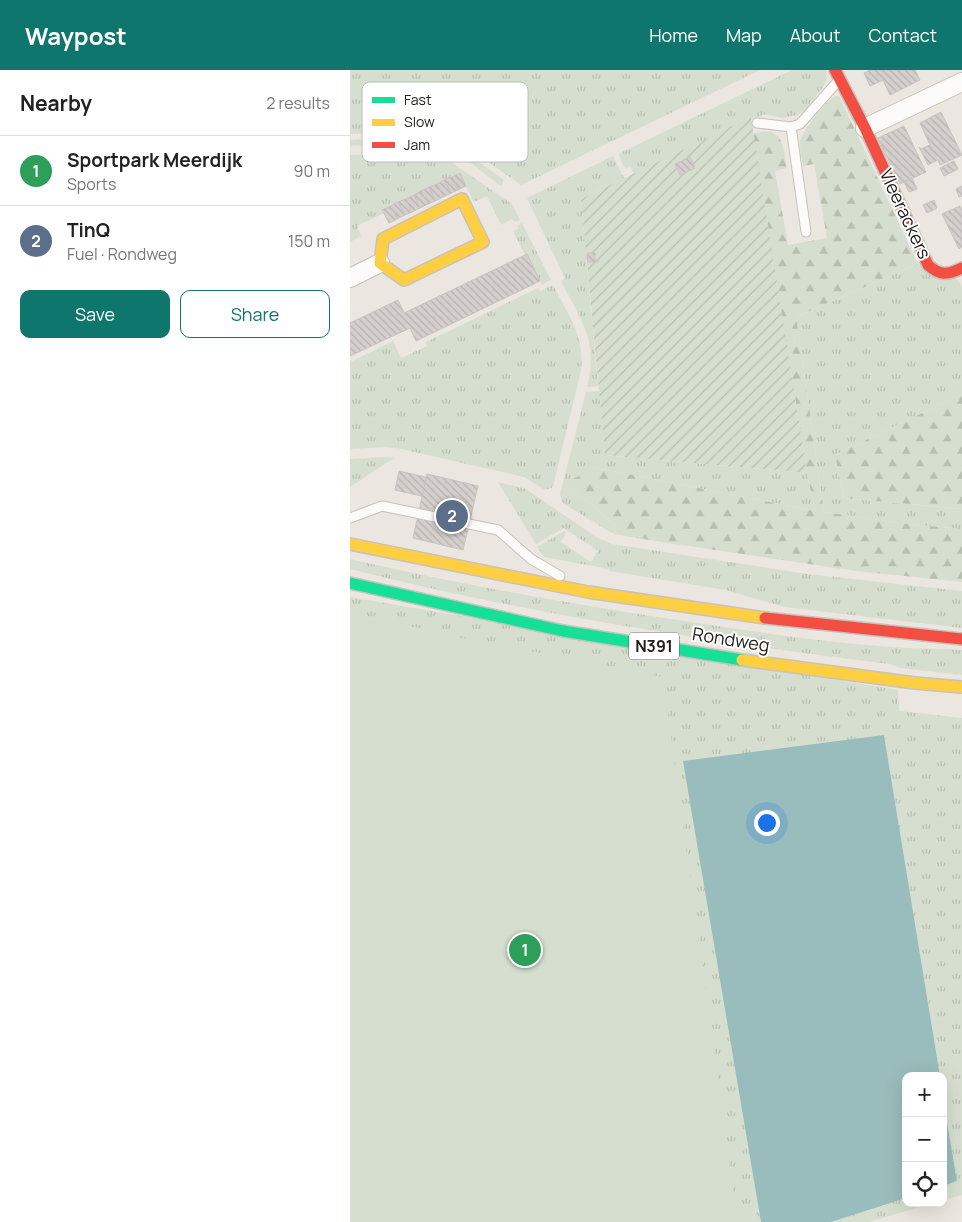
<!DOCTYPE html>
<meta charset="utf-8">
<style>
:root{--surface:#fff;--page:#f2f2f2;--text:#222;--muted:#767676;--line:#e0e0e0;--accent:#0f766e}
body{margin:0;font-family:Manrope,sans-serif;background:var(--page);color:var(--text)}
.controls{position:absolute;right:15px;bottom:15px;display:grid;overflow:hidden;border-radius:10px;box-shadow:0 5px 20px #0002}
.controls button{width:45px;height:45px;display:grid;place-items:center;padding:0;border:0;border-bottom:1px solid var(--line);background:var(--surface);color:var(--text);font:25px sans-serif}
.you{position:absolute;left:416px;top:752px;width:18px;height:18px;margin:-12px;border:4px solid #fff;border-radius:50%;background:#1a73e8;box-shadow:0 0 0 8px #1a73e833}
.badge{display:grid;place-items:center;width:32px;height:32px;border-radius:50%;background:var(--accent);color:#fff;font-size:16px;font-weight:700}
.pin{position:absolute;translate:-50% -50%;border:2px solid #fff;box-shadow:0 1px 5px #0006}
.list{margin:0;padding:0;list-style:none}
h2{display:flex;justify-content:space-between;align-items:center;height:65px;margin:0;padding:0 20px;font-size:21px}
h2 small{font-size:16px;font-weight:400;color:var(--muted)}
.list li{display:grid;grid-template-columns:32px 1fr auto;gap:15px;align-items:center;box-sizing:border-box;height:70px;padding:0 20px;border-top:1px solid var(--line)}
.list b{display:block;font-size:19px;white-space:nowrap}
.list p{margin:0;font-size:16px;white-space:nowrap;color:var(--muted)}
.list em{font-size:16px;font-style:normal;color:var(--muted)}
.actions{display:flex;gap:10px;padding:15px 20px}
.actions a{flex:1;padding:11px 0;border:1px solid var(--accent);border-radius:10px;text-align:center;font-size:18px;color:var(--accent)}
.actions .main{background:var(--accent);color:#fff}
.icon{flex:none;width:28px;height:28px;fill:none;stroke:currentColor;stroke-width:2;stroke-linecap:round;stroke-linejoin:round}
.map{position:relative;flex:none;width:612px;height:1152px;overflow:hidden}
header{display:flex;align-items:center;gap:30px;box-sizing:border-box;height:70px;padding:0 25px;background:var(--accent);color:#fff}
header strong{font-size:24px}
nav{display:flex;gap:28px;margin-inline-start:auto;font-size:18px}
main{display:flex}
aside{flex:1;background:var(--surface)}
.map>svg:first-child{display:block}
.grass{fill:url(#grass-tufts)}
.forest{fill:url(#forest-firs)}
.garden{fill:url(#garden-furrows)}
.pitch{fill:#d6dfcf}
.water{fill:#99bdbc}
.building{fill:url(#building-back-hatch);stroke:#c8c3c1}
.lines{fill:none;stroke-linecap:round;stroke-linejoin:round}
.lane-casing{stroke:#c6c2bc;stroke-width:11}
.street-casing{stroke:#c6c2bc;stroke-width:20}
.fast-casing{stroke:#c6c2bc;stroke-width:14}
.slow-casing{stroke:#c6c2bc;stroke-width:14}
.jam-casing{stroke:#c6c2bc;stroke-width:14}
.lane{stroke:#fcfbfa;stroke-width:9}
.street{stroke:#fcfbfa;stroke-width:18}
.fast{stroke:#16e098;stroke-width:11}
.slow{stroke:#ffcf43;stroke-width:11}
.jam{stroke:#f24e42;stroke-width:11}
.labels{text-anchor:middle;stroke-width:4;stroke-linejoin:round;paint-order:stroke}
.shield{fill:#fff;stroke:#66635f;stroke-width:1}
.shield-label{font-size:16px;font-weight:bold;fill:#24201b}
.street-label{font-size:18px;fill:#24201b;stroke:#fff}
.key{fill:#fff;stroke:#bdbcbb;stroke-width:1}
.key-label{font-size:14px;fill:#24201b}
</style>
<header>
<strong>Waypost</strong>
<nav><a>Home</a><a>Map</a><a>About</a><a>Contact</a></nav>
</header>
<main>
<aside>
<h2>Nearby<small>2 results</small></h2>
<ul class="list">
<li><span class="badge" style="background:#2e9e5b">1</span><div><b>Sportpark Meerdijk</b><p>Sports</p></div><em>90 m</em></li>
<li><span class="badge" style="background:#5c6f8a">2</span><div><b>TinQ</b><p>Fuel · Rondweg</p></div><em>150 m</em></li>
</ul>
<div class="actions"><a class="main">Save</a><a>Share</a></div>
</aside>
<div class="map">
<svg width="612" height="1152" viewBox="0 0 612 1152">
<defs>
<pattern id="grass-tufts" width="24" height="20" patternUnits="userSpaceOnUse" patternTransform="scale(1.25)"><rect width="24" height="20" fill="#d6dfcf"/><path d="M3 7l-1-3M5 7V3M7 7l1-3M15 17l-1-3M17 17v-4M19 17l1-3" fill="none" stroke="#b8bfb1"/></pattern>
<pattern id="forest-firs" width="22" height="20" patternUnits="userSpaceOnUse" patternTransform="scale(1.25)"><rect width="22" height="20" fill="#d6dfcf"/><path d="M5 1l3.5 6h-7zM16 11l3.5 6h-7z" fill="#b8bfb1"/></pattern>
<pattern id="garden-furrows" width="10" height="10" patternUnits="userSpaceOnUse" patternTransform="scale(1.25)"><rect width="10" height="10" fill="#d6dfcf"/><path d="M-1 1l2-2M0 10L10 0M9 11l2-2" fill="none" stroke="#b8bfb1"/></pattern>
<pattern id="building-back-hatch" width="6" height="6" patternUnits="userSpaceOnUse" patternTransform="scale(1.25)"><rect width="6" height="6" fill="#d5d0ce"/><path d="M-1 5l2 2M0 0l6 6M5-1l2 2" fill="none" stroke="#b7b2b0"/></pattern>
</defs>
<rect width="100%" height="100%" fill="#ebe6df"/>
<g class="grass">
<polygon points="0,0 410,0 171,115 93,60 0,64"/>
<polygon points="442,0 476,0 477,8 473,17 455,40 447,45 432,48 416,44 401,49 400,48 284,104 280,97 275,99 268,84"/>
<path d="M91,65L154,110L151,116C134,104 115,86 96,78C70,67 28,75 0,76V70Z"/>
<polygon points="67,83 81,84 95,88 159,132 163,136 170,150 165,152 162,149 151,155 137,126 124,132 109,103 33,140 34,143 7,156 11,166 0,172 0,85"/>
<path d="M263,86L274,108L231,129L248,316L237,317C249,270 231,251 211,211L215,208L177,128Z"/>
<polygon points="172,153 201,210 192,215 177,184 175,185 163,161 168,159 167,156"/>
<polygon points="568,194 609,210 612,217 612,324 485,385 494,428 612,439 612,459 558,454 474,442 446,247"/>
<path d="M203,215C218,244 235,266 231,300L203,417L195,420L174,407L47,378L34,377L0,379V292L43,271L51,288L77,276L76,272L188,218L190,221Z"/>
<polygon points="249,321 255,385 457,403 465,441 247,398 219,419 240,433 269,459 298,470 265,464 258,461 213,433 210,424 236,322"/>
<polygon points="34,387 44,388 0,417 0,389"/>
<polygon points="148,412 176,419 246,467 262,474 458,504 612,521 612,558 434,537 376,520 259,501 259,499 194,487 187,477 214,461 216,463 211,472 241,492 248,481 214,458 186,474"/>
<path d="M0,489C111,515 222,534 334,551C403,561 471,572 540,577C564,579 588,578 612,580V605L550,598L540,594C359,572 178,544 0,499Z"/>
<polygon points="0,527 548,620 549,641 612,648 612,1125 593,1130 593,1116 607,1111 593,1029 593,1006 590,1006 534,665 409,1137 411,1152 0,1152"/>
<polygon points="556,1128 556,1133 583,1133 519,1152 481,1152"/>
</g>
<g class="forest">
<path d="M485,26H489L568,194L446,247L474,442L558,454L612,459V512L506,501L298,470L269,459L240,433L219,419L220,410L247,398L465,441L457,403L403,64C433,55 433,75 437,98L425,101L438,175L477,168L464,94L453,96C452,88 449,80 450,72C452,60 475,33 485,26Z"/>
<polygon points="612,324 612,439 494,428 485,385"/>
</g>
<polygon class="garden" points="401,47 457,403 255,385 231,129"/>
<polygon class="pitch" points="0,542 98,565 313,607 387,1152 0,1152"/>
<g class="water">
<polygon points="534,665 590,1006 556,1006 556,1128 481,1152 411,1152 333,691"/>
<polygon points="593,1029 607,1111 593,1116"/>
</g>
<g class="building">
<polygon points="520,0 565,0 570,10 540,25 533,10 520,16 514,3"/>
<polygon points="591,42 612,85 590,95 588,90 578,95 569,77 571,79 580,75 570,53"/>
<polygon points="554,56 576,102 550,114 528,68"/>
<polygon points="340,87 345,98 330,105 325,94"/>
<polygon points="604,91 608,99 594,106 590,98"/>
<polygon points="110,103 116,116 108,120 102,107"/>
<polygon points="102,107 108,120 101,123 94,110"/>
<polygon points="562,108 567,119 559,122 554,112"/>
<polygon points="94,110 101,123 93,127 87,114"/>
<polygon points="87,114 93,127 85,131 79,117"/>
<polygon points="612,116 612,126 609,127 606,119"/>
<polygon points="79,117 85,131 78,134 71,121"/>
<polygon points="71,121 78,134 70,138 64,125"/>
<polygon points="64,125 70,138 62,142 56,129"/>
<polygon points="56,129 62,142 55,145 48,132"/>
<polygon points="584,130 587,138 577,143 573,135"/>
<polygon points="48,132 55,145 47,149 41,136"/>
<polygon points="41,136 47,149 39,153 32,140"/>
<polygon points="610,136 612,141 612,177 609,179 592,144"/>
<polygon points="237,183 245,183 245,192 238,192"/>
<polygon points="177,184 190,211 66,271 60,258 0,286 0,253 48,230 54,243"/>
<polygon points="49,401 80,408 76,427 45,420"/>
<polygon points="77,404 128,416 113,480 63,468"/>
</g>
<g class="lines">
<g class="lane-casing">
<g id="lane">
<polyline points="407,53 441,57 450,54 489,10"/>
<polyline points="441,57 456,162"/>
<polyline points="0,448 32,436 148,460 181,489 210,506"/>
</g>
</g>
<g class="street-casing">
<g id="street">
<polyline points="515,58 612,12"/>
<polyline points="0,208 30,193"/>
</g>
</g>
<g class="fast-casing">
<polyline id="fast" points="0,513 213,561 392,590"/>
</g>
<g class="slow-casing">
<g id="slow">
<polygon points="112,129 133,172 54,210 30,193 33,169"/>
<polyline points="0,474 238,522 415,548"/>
<polyline points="392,590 565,613 612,617"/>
</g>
</g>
<g class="jam-casing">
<g id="jam">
<path d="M485,0L515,58L578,195C590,206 598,205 612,198"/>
<polyline points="415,548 612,569"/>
</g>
</g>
<use href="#lane" class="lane"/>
<use href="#street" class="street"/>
<use href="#fast" class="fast"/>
<use href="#slow" class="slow"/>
<use href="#jam" class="jam"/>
</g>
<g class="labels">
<rect class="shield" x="279" y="562.5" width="50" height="27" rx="4"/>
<g class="shield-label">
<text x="304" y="582">N391</text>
</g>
<g class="street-label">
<text transform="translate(555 144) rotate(65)" y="6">Vleerackers</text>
<text transform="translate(381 570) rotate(9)" y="6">Rondweg</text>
</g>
</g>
<rect x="12" y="12" width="166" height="80" rx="8" class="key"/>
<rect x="22" y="27" width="23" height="6" fill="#16e098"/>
<rect x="22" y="49" width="23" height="7" fill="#ffcf43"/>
<rect x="22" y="72" width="23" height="6" fill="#f24e42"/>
<g class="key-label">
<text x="54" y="35">Fast</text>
<text x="54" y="57">Slow</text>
<text x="54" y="80">Jam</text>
</g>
</svg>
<div class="controls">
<button>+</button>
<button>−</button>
<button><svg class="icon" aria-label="locate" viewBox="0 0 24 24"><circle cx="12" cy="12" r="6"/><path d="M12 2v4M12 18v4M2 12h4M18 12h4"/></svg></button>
</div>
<div class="you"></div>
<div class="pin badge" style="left:175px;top:880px;background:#2e9e5b">1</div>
<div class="pin badge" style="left:102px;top:446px;background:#5c6f8a">2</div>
</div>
</main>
